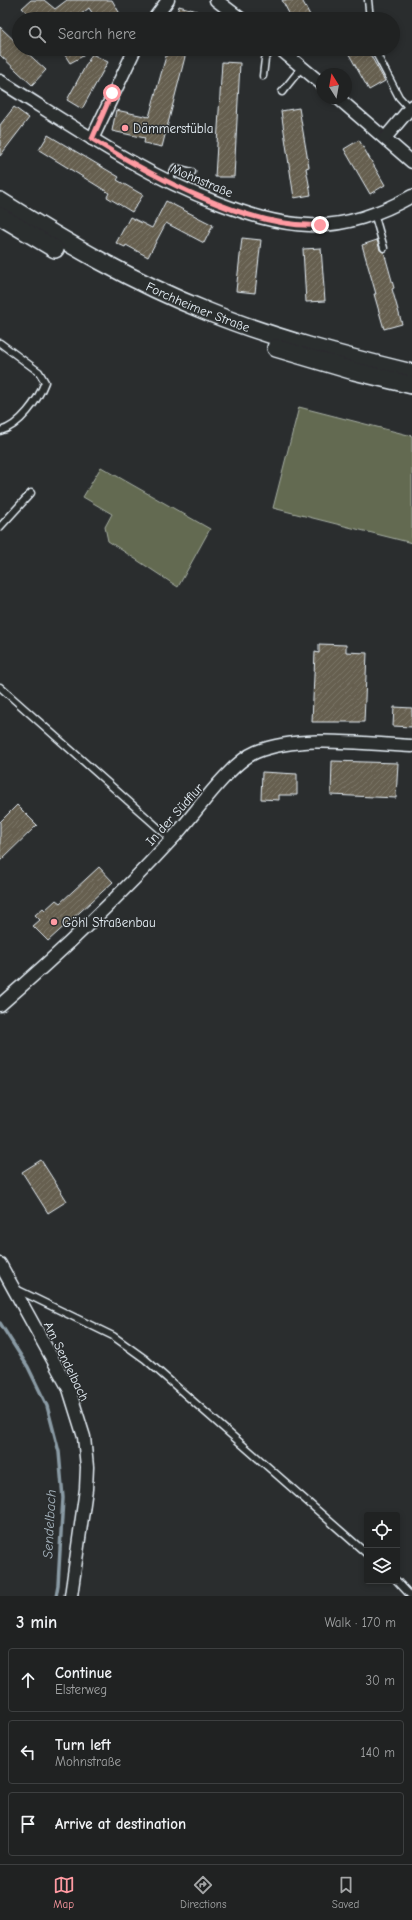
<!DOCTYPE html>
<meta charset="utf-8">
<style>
:root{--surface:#202222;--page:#2d2f2f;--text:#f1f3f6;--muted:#a2a4a5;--line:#3d3f40;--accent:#ff9aa2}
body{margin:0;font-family:"Comic Neue",sans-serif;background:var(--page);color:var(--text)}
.controls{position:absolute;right:12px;bottom:12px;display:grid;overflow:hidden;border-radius:4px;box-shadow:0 2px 6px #0003}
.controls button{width:36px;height:36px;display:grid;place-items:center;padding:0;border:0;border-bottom:1px solid var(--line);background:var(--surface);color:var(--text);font:20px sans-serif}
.compass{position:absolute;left:316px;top:68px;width:36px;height:36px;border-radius:50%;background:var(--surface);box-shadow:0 2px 6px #0003;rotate:349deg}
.stop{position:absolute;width:12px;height:12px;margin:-9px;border:3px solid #ff9aa2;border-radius:50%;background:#fff}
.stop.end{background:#ff9aa2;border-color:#fff;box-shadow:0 1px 4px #0008}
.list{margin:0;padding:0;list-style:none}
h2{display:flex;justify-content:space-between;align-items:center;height:52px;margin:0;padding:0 16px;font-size:17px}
h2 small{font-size:13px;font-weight:400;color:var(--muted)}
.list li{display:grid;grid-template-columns:26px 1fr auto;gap:12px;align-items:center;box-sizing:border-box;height:64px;margin:0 8px 8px;padding:0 8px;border:1px solid var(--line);border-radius:4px}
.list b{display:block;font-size:15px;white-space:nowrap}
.list p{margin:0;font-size:13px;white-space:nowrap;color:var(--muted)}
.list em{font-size:13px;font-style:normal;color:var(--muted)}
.icon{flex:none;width:22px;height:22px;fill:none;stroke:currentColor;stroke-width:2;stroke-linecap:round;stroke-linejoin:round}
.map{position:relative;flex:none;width:412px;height:1596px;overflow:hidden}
.search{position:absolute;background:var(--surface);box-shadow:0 2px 6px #0003;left:12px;right:12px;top:12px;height:44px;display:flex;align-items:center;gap:10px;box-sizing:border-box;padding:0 14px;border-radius:22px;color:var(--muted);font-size:15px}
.sheet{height:268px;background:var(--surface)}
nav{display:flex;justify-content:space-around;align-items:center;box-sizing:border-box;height:56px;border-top:1px solid var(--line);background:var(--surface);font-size:11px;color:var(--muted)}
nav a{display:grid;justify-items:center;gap:2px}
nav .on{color:var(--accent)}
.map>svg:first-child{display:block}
.garden{fill:#646b51;stroke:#a6aea4}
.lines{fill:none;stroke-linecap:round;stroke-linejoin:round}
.stream{stroke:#8a9ba5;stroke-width:3.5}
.building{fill:url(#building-hatch);stroke:#e8f1f8}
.lane-casing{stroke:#e8f1f8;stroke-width:9}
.street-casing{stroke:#e8f1f8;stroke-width:15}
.secondary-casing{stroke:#e8f1f8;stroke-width:20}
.lane{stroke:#2a2d2e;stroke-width:6}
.street{stroke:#2a2d2e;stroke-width:12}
.secondary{stroke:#2a2d2e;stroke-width:17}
.route{stroke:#ff9aa2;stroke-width:5}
.poi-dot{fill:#ff9aa2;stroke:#2a2d2e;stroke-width:1.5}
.labels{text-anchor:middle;stroke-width:3;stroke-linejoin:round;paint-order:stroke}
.poi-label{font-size:13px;fill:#e8f1f8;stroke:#2a2d2e;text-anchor:start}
.street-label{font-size:13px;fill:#e8f1f8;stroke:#2a2d2e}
.water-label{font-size:14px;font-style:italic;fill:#a9b7c1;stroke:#2a2d2e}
</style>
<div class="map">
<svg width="412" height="1596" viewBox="0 0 412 1596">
<defs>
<pattern id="building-hatch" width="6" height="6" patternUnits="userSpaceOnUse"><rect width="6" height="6" fill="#665f4f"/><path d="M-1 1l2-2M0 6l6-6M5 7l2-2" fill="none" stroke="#7c7669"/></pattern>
</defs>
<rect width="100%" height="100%" fill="#2a2d2e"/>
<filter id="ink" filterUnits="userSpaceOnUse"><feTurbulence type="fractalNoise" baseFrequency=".025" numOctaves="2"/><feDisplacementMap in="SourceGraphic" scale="8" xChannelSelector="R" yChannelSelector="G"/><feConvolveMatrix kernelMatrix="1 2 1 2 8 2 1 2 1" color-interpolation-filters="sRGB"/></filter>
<g filter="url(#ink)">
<g class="garden">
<polygon points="299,407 412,436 412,543 273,508"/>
<polygon points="101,467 210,529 178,587 108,541 105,527 112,514 83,497"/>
</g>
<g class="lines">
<polyline class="stream" points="0,1323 28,1367 47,1406 59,1452 63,1498 58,1585 56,1596"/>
</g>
<g class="building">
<polygon points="31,0 44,0 55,9 67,0 112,0 123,19 96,19 89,8 75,19 53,19 50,14 45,19 34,19 22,8"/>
<polygon points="282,0 302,0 312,19 292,19"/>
<polygon points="179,6 197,11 195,19 175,19"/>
<polygon points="0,27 19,45 19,49 23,49 46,70 32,85 0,55"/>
<polygon points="61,49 79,49 83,56 70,63"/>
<polygon points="168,49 187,49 162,147 144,143 145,138 112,131 116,110 149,117"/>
<polygon points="346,49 367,49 385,81 369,90"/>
<polygon points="92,54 108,62 82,109 67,100"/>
<polygon points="222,62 240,63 234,177 215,177"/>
<polygon points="14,107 29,118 0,156 0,125"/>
<polygon points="299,108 309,167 306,168 311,195 294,198 281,111"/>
<polygon points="48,135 119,177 117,180 143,195 132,212 107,197 109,193 39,150"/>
<polygon points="359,140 385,185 370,194 344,149"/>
<polygon points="166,201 213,225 204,243 166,223 148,257 126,245 125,247 116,243 130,217 152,228"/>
<polygon points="242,238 261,240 255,293 236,291"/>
<polygon points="377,240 380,250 384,252 394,288 392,289 402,324 384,329 374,294 376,294 362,245"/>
<polygon points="321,248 325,301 306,302 303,249"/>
<polygon points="319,644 346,645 346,652 367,653 364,722 312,722 315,652 319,653"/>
<polygon points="394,707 412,708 412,727 393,726"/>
<polygon points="332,761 398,763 396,798 331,795"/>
<polygon points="262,772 297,774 297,795 279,795 279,800 261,799"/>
<polygon points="17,805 37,825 0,861 0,822"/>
<polygon points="99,867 113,882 48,941 33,926 40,920 35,915 43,908 45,910 56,900 60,903"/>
<polygon points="41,1160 67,1201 48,1213 22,1172"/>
</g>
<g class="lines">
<g class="lane-casing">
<g id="lane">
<polyline points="368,0 370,19"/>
<polyline points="375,49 377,55 399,97 410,109"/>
<polyline points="263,76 265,59 273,49"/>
<polyline points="282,92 302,67"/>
<polyline points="168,182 175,168 192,172"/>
<polyline points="374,213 384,248"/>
<path d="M0,343L39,372L45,382C38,400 20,426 0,431"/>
<polyline points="0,527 31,493"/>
<polyline points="0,687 172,840"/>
<polyline points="16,1289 113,1336 145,1359 367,1554"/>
<polyline points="397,1581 411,1596"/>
</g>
</g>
<g class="street-casing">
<g id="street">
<polyline points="216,0 241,19"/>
<polyline points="154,19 168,0"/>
<polyline points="280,49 322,84"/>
<path d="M0,81C71,125 139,173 218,203C247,214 277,224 309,225C344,227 382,213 412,196"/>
<polyline points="338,98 412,162"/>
<polyline points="385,138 412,106"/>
<polyline points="92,139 135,49"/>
<path d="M0,1005C60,953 118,898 172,839C193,817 229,763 256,752C301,734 364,744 412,746"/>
<polyline points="0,1264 69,1389 84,1437 87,1467 86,1489 71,1596"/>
</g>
</g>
<g class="secondary-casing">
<g id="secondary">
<path id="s1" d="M0,201C66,243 133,282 206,311C272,338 342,356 412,373"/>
<polyline points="0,216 55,249"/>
<polyline points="276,348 354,371 412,385"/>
</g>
</g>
<use href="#lane" class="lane"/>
<use href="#street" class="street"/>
<use href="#secondary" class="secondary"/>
</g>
</g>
<g class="lines" filter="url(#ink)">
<path class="route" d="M112,93L92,139C150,175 250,230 320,225"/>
</g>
<g class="poi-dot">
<circle cx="125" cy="128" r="4"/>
<circle cx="54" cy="922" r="4"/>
</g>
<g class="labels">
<g class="poi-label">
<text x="133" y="133">Dämmerstübla</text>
<text x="62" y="927">Göhl Straßenbau</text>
</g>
<g class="street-label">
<text transform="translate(202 180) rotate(23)" y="5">Mohnstraße</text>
<text dy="5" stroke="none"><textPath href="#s1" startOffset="225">Forchheimer Straße</textPath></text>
<text transform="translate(174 814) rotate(-48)" y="5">In der Südflur</text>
<text transform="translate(67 1361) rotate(64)" y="5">Am Sendelbach</text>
</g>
<g class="water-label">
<text transform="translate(49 1524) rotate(-87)" y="5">Sendelbach</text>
</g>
</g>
</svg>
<div class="controls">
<button><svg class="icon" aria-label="locate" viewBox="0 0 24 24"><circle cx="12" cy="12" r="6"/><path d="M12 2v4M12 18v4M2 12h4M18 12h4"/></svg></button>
<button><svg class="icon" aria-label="layers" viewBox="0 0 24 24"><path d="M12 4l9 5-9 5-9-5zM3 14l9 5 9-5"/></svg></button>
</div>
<svg class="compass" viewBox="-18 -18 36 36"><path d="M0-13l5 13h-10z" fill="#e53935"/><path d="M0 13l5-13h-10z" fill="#a2a4a5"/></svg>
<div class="stop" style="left:112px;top:93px"></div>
<div class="stop end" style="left:320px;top:225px"></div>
<div class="search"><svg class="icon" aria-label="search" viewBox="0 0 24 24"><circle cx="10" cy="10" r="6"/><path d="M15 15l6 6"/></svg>Search here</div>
</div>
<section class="sheet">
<h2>3 min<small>Walk · 170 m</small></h2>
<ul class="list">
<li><svg class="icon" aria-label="ahead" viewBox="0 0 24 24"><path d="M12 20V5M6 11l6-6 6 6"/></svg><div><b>Continue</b><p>Elsterweg</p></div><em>30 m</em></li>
<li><svg class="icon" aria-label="left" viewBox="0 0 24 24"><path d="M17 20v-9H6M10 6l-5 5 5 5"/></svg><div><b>Turn left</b><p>Mohnstraße</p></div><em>140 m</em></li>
<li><svg class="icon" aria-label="arrive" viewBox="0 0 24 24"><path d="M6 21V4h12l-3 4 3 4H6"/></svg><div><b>Arrive at destination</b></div></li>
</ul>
</section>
<nav>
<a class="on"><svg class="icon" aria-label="map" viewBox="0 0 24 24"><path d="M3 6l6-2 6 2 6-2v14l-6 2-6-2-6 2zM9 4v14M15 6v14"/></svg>Map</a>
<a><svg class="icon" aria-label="directions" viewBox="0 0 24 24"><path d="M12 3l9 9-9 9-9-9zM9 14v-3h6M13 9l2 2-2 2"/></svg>Directions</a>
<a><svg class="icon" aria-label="saved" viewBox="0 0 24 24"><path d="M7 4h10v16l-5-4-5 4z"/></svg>Saved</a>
</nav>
